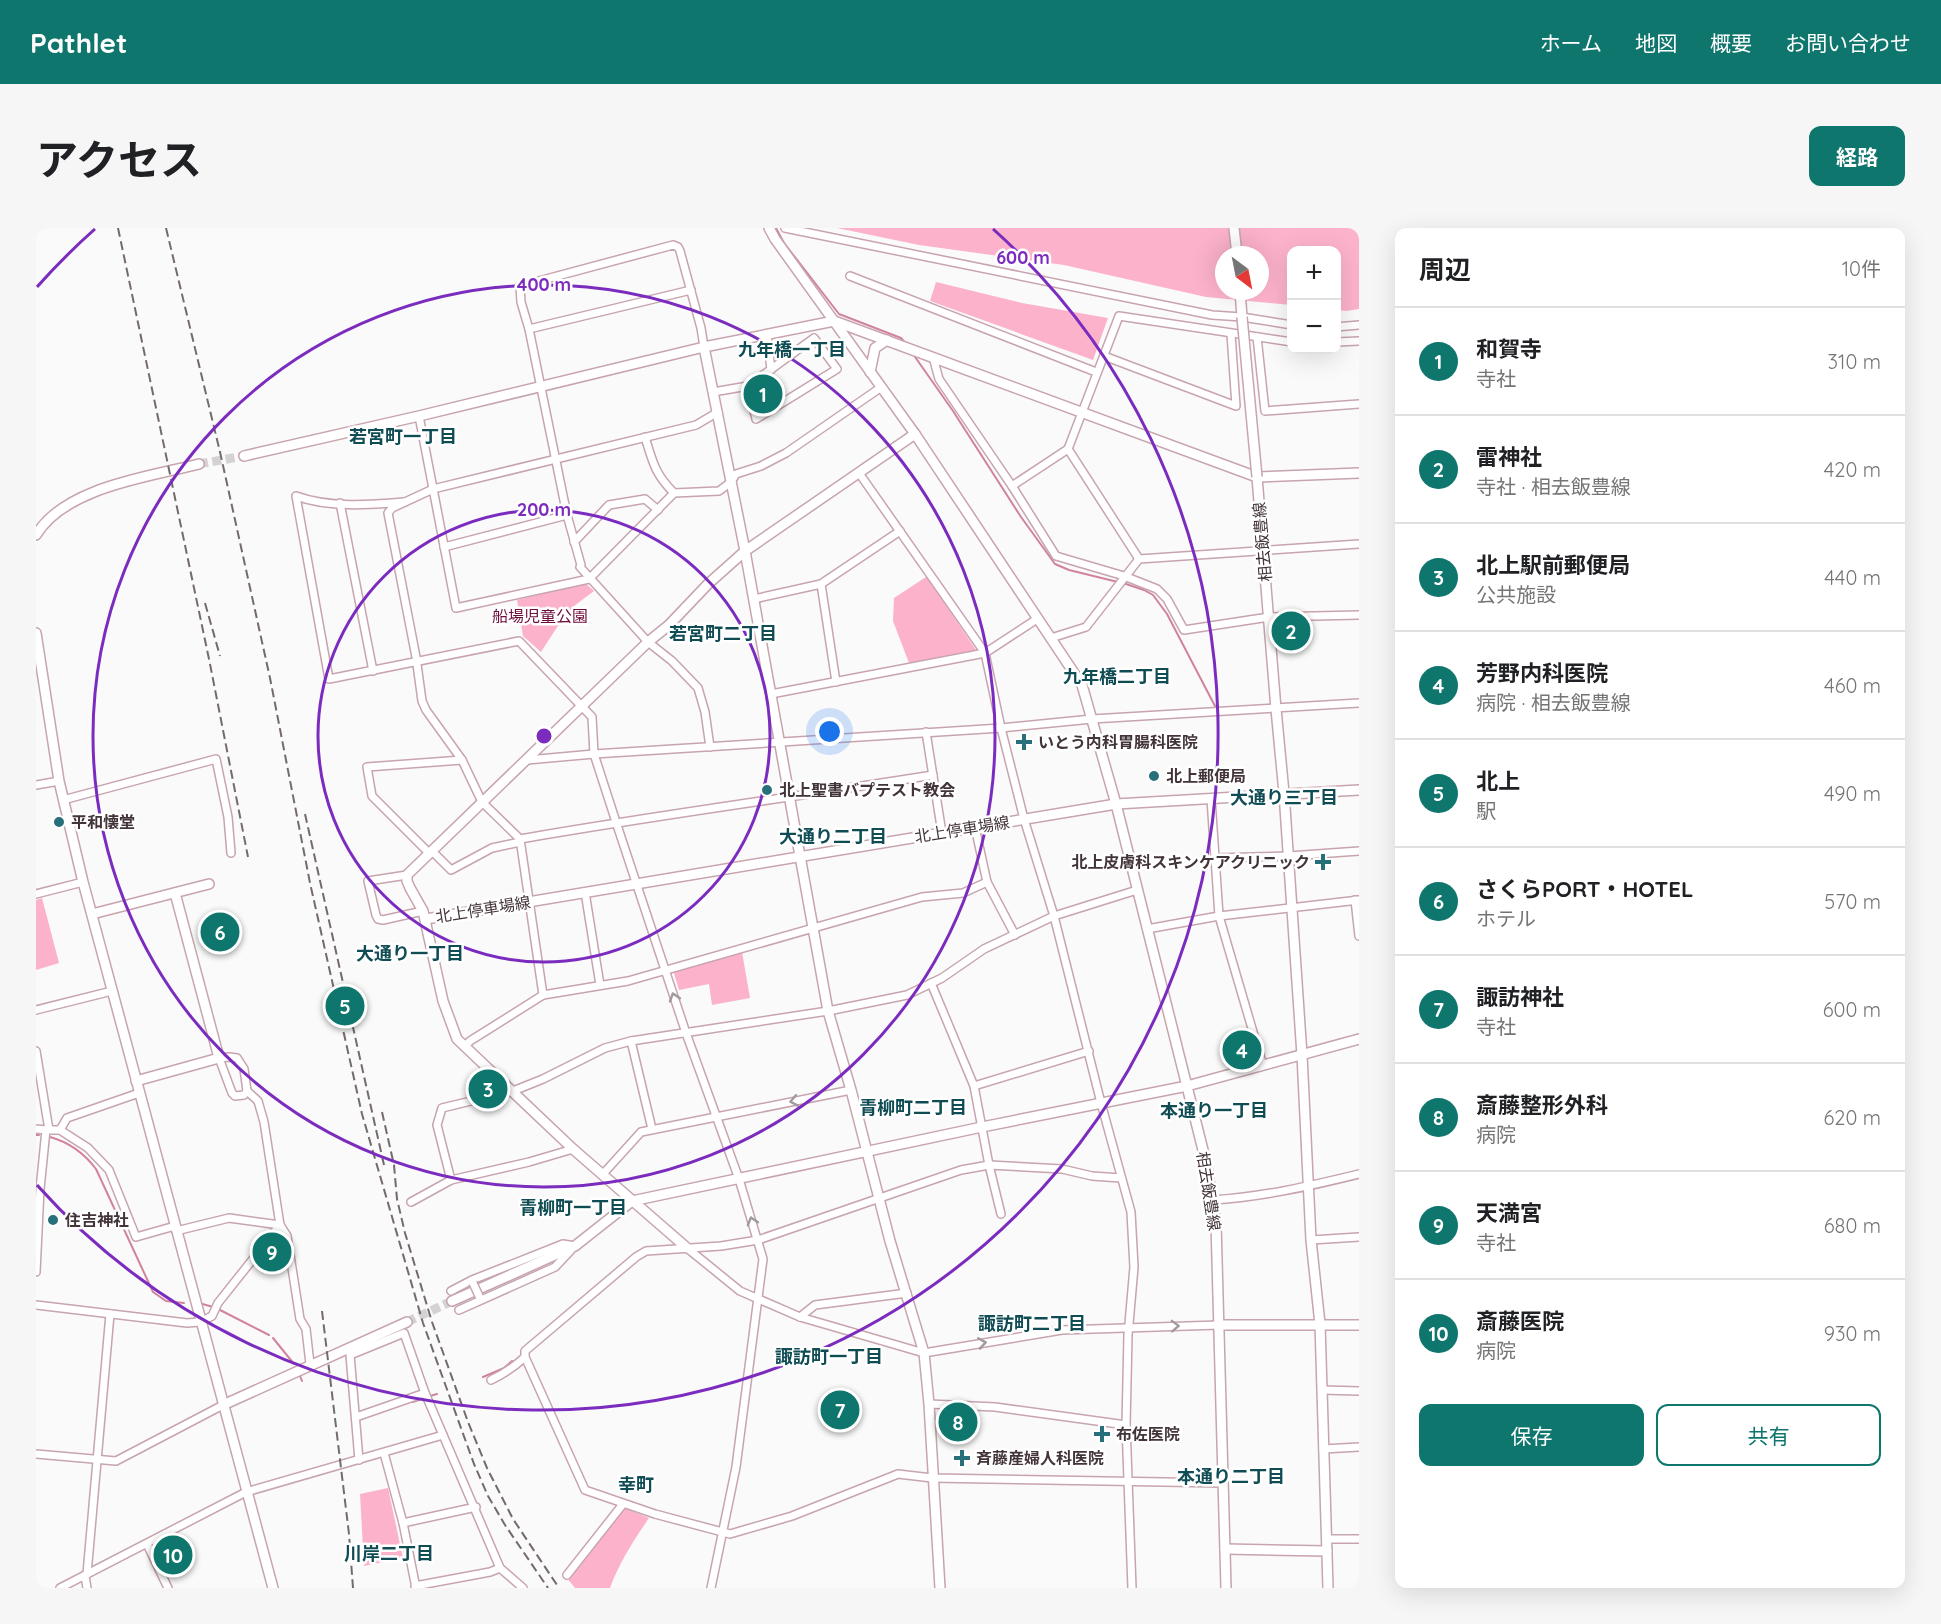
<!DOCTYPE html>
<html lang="ja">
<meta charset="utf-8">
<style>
:root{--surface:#fff;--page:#f6f6f6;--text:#202124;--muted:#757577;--line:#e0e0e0;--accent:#0f766e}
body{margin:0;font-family:Quicksand,"Noto Sans JP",sans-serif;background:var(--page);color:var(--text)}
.controls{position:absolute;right:18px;top:18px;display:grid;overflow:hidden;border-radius:12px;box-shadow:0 6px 24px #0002}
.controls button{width:54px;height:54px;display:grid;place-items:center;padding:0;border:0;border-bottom:2px solid var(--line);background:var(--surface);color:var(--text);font:30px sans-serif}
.compass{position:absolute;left:1179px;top:18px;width:54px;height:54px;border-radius:50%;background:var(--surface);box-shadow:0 6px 24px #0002;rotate:148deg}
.you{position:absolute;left:794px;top:504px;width:21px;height:21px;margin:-15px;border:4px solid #fff;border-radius:50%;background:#1a73e8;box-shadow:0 0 0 9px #1a73e833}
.badge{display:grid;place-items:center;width:39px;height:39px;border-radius:50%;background:var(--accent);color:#fff;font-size:20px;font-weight:700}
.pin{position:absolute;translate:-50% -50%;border:3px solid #fff;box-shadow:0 2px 6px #0006}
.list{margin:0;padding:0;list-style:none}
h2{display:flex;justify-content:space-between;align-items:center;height:78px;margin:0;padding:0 24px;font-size:26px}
h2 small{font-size:20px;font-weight:400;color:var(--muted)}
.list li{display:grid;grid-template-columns:39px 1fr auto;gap:18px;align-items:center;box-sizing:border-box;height:108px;padding:0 24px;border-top:2px solid var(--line)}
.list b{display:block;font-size:22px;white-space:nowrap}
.list p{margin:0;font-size:20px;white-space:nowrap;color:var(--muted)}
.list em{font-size:20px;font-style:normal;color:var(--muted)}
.actions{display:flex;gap:12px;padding:18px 24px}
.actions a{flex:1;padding:14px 0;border:2px solid var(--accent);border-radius:12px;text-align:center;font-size:21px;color:var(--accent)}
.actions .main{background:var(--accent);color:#fff}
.map{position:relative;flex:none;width:1323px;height:1360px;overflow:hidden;border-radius:12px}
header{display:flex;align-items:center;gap:36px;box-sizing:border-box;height:84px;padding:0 30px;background:var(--accent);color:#fff}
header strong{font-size:28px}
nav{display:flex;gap:33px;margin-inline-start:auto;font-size:21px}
.intro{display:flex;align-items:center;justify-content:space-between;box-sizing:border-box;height:144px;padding:0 36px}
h1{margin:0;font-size:42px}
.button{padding:15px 27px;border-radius:12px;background:var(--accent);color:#fff;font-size:21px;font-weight:700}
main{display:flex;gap:36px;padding:0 36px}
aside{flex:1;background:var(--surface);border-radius:12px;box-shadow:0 6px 24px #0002}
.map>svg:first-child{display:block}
.green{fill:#fcb2cb;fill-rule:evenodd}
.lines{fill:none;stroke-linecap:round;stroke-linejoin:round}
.stream{stroke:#d1839e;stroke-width:2}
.secondary-tunnel{stroke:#d5d2d3;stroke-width:9;stroke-dasharray:9 4.5;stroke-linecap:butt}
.street-casing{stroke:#c7a4ae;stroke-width:10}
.secondary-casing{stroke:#c7a4ae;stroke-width:12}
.street{stroke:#fff;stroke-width:7}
.secondary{stroke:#fff;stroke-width:9}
.rail{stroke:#746a6c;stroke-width:2;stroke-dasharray:9 4.5;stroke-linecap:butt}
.street-bridge-casing{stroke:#c7a4ae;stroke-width:10;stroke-linecap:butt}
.secondary-bridge-casing{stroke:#c7a4ae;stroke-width:12;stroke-linecap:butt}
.street-bridge{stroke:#fff;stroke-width:7}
.secondary-bridge{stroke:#fff;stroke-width:9}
.oneway{stroke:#a09a9c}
.ring{fill:none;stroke:#7b2cbf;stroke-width:3}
.poi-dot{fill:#27707a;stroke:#fff;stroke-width:2}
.labels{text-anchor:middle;stroke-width:5;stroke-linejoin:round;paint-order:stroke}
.street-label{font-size:16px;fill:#423438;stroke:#fff}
.park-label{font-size:16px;fill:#6b0c3b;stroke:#fff}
.poi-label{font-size:16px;font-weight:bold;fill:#423438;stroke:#fff;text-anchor:start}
.neighbourhood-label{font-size:18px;font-weight:bold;fill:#0f4c54;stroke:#fff}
.centre{fill:#7b2cbf;stroke:#fff;stroke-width:3}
.ring-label{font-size:18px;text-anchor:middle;font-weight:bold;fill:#7b2cbf;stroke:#fff;stroke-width:5;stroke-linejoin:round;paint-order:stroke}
</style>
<header>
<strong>Pathlet</strong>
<nav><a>ホーム</a><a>地図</a><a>概要</a><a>お問い合わせ</a></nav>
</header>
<div class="intro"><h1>アクセス</h1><a class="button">経路</a></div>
<main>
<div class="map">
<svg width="1323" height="1360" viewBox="0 0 1323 1360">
<rect width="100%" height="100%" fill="#fafafa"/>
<g class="green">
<path d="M801,0H1323V81L1310,83L1301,82L1300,22H1256L1255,77L1170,69L1028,37L883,17ZM1188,27H1224V63H1188Z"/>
<polygon points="900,54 986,75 1072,90 1057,132 894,73"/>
<polygon points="890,349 891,349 940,422 873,435 857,393 858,370"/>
<polygon points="549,355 558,363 538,378 525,393 505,424 487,408 481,372"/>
<polygon points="6,670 23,735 0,742 0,672"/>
<polygon points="706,724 714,770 676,777 673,756 643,762 637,742"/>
<polygon points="352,1260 367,1330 328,1338 324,1266"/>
<path d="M588,1280L613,1290C598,1312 583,1335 574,1360H539L531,1350Z"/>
</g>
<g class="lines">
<g class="stream">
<polyline points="740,0 748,15 803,86 865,110 870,116"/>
<polyline points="877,126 917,183 985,289 1019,336 1033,342 1090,356 1108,362 1117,367 1131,386 1180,480"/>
<polyline points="0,907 3,907"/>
<path d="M14,909C32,914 48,925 60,941L117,1064L130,1073L148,1075"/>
<polyline points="163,1075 177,1079"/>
<polyline points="184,1082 233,1107"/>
<polyline points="237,1110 258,1136"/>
<polyline points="264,1148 266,1153"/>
<polyline points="447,1149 468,1140 476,1133"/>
<polyline points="394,1168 401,1166"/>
<polyline points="377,1174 388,1170"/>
</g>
<g class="secondary-tunnel">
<polyline points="163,236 208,228"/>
<polyline points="371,1094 416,1073"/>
</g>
<g class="street-casing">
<g id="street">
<polyline points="749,0 1176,87 1206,89 1256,97"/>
<polyline points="814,48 1060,144"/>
<polyline points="1300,99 1323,97"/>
<polyline points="493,101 655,62"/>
<polyline points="731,106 735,142"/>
<polyline points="1221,109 1229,183 1323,176"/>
<polyline points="1300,114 1323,113"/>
<polyline points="668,119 665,100 644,23 642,19 637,17 484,58 485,74 493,101 531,287 545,337 544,339 612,414 636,433 662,460 669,484 674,519"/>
<polyline points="1068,128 1200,178 1195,106"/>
<polyline points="897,129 903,151 976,258 1020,328 1088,348 1121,361 1131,371 1148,402 1233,389 1323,387"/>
<polyline points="677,164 712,158 778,110 801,141 720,191 712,158"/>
<path d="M682,184L660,197L397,261L356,280L352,285L380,429L386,473L390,482L426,532L446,574L484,611C621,587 759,569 897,547"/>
<polyline points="383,188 420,380 553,351 638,265 683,263 695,254 700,246 725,238 750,225 844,160"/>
<path d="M609,209C617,235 619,246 638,265"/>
<polyline points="1032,221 1103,331"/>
<polyline points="823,245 949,425 965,500 988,591 1018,688 1065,875 1095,984 1098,1039 1092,1107 1090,1197 1096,1360"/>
<polyline points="976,258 1032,221 1083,88 1256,114"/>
<path d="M368,274C333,277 293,280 260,268L293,451L483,413L556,489L558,526L580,594L650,805L703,951L727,1031L700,1239L675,1360"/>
<polyline points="304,275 337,443"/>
<polyline points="538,314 573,277 609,271 622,282"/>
<polyline points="408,319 531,287"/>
<polyline points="785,356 800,454"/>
<polyline points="718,371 785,356 864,303"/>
<polyline points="1015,410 1050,399 1103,331 1323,316"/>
<polyline points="735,466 949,425 1001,391"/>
<polyline points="890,504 906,605"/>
<polyline points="491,532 558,526 965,500 1056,491 1323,475"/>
<polyline points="0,557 23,553"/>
<polyline points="1175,571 1183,688 1227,838"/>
<polyline points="27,572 180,531 192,589 195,625"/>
<polyline points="939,599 951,654 979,707"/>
<polyline points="484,611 507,767"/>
<polyline points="397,624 415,642 456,620 484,614"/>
<polyline points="394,626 336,568 331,539 426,532"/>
<polyline points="1179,630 1253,628 1323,623"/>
<polyline points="371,647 332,653 340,687 342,691 347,692 387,683"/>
<polyline points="549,664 564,757"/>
<polyline points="0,666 47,654"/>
<polyline points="1319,672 1323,708"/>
<polyline points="1111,701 1183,688 1323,672"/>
<polyline points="895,755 938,858 953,937 965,986"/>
<polyline points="0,782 76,763"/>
<polyline points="595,813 616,901"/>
<polyline points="429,818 434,813 507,767 592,753 886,669 927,665 951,654"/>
<polyline points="0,823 13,902 24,902 52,920 73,942 100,1009 139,998"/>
<polygon points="193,829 201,830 208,841 211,863 208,867 199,868 196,865 183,830"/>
<polyline points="938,858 1053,823"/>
<polyline points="211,863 222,873 228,894 244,997 251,1008 264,1091 270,1101 274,1136"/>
<polyline points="0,901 10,902 4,961 0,1044"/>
<polyline points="24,902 31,890 103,865"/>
<polyline points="567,946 605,904 815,862"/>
<polyline points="415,952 401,897 406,880 477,863 507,851 569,820 595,813 792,783 871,767 906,750 948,721 1018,688 1101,662"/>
<path d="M1176,972C1226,969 1274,958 1323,946"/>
<polyline points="375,974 415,952 493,934 537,921"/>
<polyline points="140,1003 193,990 244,997"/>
<polyline points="1275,1012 1323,1009"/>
<polyline points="651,1020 704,1063 764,1089 888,1125 1026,1102 1183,1097"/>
<polyline points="415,1063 436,1052 527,1016 539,1018"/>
<polyline points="0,1077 151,1095 164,1094 176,1088 182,1075 244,997"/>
<polyline points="423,1082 519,1039 535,1022"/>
<polyline points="764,1089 779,1077 871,1065"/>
<polyline points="489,1129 549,1262 619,1286 694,1306 756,1288 862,1246 896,1250 1187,1255"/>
<path d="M455,1152C468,1146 478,1139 489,1129V1123L600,1029L610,1023L685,1018L722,1012L925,942L953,937L1026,941L1056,948L1085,950"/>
<polyline points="1286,1162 1323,1163"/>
<polyline points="893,1176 959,1179 1090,1197"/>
<polyline points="320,1189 389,1165"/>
<polyline points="1287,1221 1323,1219"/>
<polyline points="348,1225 367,1295 380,1360"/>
<polyline points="0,1226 80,1233 187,1177"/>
<polyline points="323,1232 314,1127 368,1105 389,1165 464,1340 487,1360"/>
<polyline points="367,1295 440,1279"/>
<polyline points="1290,1311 1323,1311"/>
<polyline points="111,1316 132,1360"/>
<polyline points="51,1346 74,1086"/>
<polyline points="531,1347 587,1276"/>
<polyline points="49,1348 51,1360"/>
<polyline points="379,1358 454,1344 464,1340"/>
<polyline points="24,1360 210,1264 407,1207"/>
</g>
</g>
<g class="secondary-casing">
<g id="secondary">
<polyline points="733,0 739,11 879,206 1046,457 1080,576 1170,934 1180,995 1190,1360"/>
<polyline points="1198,0 1201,27"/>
<polyline points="1204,63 1206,89"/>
<polyline points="668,119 709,323 792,783 815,862 854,1013 888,1125 893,1176 904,1360"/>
<polyline points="834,144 839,120 851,112"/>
<polyline points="208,228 383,188 668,119 798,93 1221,249 1323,245"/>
<polyline points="1221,249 1240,481 1248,565 1266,827 1275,1012 1284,1096 1292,1360"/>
<path d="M0,307C29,259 113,249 163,236"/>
<polyline points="0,405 23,553 47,654 237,1360"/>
<polyline points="56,686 173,656"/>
<polyline points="390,691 1080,576 1323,562"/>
<polyline points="100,853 183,830 139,665"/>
<polyline points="651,1020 537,921 421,811 407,773 387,683 374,660 371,653 371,647 612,414 633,397 672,356 709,323 879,206"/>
<polyline points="416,1073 539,1018 596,973 946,899 1151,858 1323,811"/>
<polyline points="1183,1097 1323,1097"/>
<polyline points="187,1177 371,1094"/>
<polyline points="1189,1321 1291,1323"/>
</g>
</g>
<use href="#street" class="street"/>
<use href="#secondary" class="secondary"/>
<g class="rail">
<polyline points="82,0 173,431 212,629"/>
<polyline points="130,0 184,224 234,450 274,655 326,886 387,1095 438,1236 452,1268 469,1297 512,1360"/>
<polyline points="169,375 184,428"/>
<polyline points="269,586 348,937"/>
<polyline points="346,884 358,937 361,971 369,1005 396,1094 432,1194 451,1240 477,1291 523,1360"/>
<polyline points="286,1083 313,1306 317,1360"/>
</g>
<g class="street-bridge-casing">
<polyline id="street-bridge" points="437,1055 443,1068"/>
</g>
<g class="secondary-bridge-casing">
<polyline id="secondary-bridge" points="1206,89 1221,249"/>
</g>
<use href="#street-bridge" class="street-bridge"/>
<use href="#secondary-bridge" class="secondary-bridge"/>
</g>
<defs><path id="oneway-chevron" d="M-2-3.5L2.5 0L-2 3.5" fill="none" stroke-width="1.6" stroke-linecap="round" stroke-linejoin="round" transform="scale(1.5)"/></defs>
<g class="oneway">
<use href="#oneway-chevron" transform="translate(638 769) rotate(-108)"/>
<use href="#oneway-chevron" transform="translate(758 873) rotate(169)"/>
<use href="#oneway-chevron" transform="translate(716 993) rotate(-107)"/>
<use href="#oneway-chevron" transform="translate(1139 1098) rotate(-2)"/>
<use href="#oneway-chevron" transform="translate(946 1115) rotate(-9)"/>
</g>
<g class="ring">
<circle cx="508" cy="508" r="226"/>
<circle cx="508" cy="508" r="451"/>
<path d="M1 59A677 677 0 0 1 59 1M957 1A677 677 0 1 1 1 957"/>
</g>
<g class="poi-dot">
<path d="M985 505h6v6h6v6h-6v6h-6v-6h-6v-6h6z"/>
<circle cx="1118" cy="548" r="6"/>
<circle cx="731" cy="562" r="6"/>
<circle cx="23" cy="594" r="6"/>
<path d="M1284 625h6v6h6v6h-6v6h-6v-6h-6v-6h6z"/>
<circle cx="17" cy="992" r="6"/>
<path d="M1063 1197h6v6h6v6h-6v6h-6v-6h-6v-6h6z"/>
<path d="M923 1221h6v6h6v6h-6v6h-6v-6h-6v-6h6z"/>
</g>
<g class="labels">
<g class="street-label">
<text transform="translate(1226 314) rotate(-95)" y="6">相去飯豊線</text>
<text transform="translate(926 601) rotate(-9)" y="6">北上停車場線</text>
<text transform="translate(447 681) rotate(-9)" y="6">北上停車場線</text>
<text transform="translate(1173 963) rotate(81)" y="6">相去飯豊線</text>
</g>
<g class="park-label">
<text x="504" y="394">船場児童公園</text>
</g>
<g class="poi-label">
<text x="1002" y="520">いとう内科胃腸科医院</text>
<text x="1130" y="554">北上郵便局</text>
<text x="743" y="568">北上聖書バプテスト教会</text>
<text x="35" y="600">平和懐堂</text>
<text x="1274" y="640" text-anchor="end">北上皮膚科スキンケアクリニック</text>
<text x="29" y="998">住吉神社</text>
<text x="1080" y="1212">布佐医院</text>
<text x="940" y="1236">斉藤産婦人科医院</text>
</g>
<g class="neighbourhood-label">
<text x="756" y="128">九年橋一丁目</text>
<text x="367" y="215">若宮町一丁目</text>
<text x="687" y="412">若宮町二丁目</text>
<text x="1081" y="455">九年橋二丁目</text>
<text x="1248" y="576">大通り三丁目</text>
<text x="797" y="615">大通り二丁目</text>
<text x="374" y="732">大通り一丁目</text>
<text x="877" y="886">青柳町二丁目</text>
<text x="1178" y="889">本通り一丁目</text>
<text x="537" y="986">青柳町一丁目</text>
<text x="996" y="1102">諏訪町二丁目</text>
<text x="793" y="1135">諏訪町一丁目</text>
<text x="1195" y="1255">本通り二丁目</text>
<text x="600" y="1263">幸町</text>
<text x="353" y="1332">川岸二丁目</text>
</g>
</g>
<circle cx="508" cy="508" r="9" class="centre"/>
<g class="ring-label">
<text x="987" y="36">600 m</text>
<text x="508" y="63">400 m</text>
<text x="508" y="288">200 m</text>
</g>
</svg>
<div class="controls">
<button>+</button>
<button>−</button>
</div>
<svg class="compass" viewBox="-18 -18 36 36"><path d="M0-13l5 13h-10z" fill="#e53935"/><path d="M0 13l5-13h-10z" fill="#757577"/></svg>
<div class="you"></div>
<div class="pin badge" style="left:727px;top:166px">1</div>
<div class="pin badge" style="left:1255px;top:403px">2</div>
<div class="pin badge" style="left:452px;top:861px">3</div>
<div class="pin badge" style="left:1206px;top:822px">4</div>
<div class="pin badge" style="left:309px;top:778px">5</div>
<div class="pin badge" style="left:184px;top:704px">6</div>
<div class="pin badge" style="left:804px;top:1182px">7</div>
<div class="pin badge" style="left:922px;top:1194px">8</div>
<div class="pin badge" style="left:236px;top:1024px">9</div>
<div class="pin badge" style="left:137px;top:1327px">10</div>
</div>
<aside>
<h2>周辺<small>10件</small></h2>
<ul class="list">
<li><span class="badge">1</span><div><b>和賀寺</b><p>寺社</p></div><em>310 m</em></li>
<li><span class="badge">2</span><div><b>雷神社</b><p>寺社 · 相去飯豊線</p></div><em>420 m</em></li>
<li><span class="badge">3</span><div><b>北上駅前郵便局</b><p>公共施設</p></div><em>440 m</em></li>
<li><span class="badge">4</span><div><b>芳野内科医院</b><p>病院 · 相去飯豊線</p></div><em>460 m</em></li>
<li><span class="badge">5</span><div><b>北上</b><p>駅</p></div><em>490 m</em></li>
<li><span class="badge">6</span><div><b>さくらPORT・HOTEL</b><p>ホテル</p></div><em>570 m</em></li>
<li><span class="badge">7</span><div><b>諏訪神社</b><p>寺社</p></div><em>600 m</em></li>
<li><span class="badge">8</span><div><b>斎藤整形外科</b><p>病院</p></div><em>620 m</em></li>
<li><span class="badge">9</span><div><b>天満宮</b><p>寺社</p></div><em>680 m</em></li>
<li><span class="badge">10</span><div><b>斎藤医院</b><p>病院</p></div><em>930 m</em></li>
</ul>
<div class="actions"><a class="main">保存</a><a>共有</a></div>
</aside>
</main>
